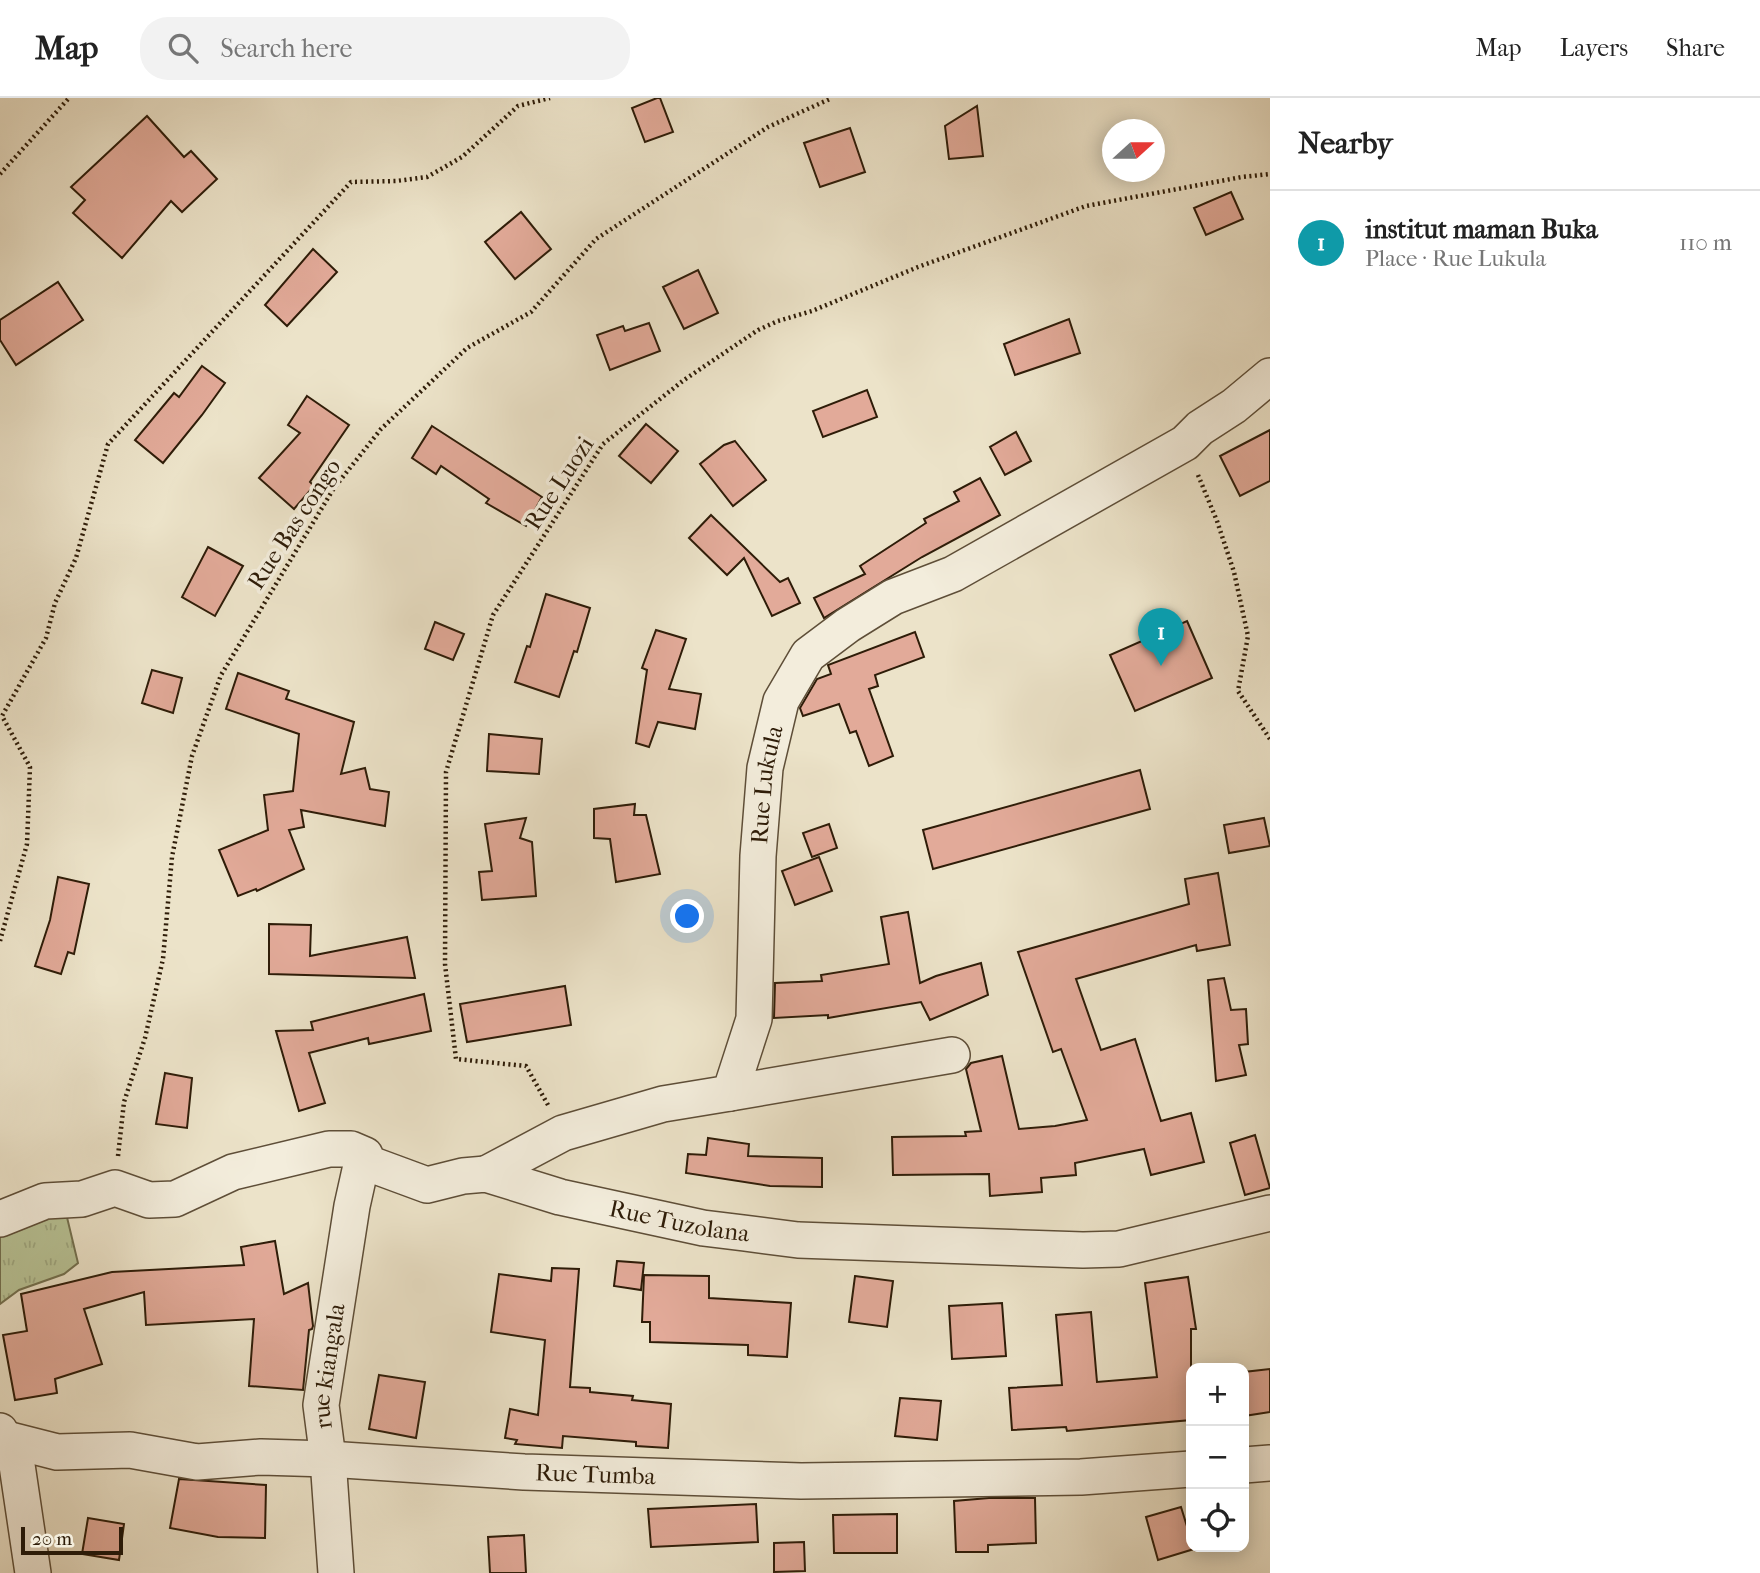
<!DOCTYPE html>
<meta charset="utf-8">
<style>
:root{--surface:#fff;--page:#f2f2f2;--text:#222;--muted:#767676;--line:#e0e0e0;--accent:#8f2418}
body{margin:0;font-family:"IM FELL French Canon",serif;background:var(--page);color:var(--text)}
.controls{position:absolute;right:21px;bottom:21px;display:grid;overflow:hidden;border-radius:14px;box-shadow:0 4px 18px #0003}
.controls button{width:63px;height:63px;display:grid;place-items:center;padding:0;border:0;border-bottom:2px solid var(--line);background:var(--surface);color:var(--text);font:35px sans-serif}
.compass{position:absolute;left:1102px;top:21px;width:63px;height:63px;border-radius:50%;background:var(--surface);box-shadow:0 4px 18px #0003;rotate:69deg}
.scale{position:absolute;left:21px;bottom:18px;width:102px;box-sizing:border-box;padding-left:7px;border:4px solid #2e1c08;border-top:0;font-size:19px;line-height:24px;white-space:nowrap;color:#2e1c08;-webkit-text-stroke:5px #f3eddc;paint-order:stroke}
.you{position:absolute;left:688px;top:819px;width:24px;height:24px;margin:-18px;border:5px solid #fff;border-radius:50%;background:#1a73e8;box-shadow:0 0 0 10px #1a73e833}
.badge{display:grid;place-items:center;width:46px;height:46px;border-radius:50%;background:var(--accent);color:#fff;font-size:23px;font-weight:700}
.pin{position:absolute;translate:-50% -58px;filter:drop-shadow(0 2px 4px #0008)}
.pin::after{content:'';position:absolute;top:37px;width:24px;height:21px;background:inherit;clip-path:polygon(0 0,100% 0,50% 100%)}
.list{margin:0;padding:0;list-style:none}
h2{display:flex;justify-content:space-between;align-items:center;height:91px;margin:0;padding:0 28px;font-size:30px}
h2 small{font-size:23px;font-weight:400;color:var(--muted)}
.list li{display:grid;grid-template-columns:46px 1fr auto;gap:21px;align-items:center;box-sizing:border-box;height:105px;padding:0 28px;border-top:2px solid var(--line)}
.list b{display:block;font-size:26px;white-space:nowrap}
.list p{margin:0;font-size:23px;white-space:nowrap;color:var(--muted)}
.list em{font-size:23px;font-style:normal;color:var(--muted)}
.icon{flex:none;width:38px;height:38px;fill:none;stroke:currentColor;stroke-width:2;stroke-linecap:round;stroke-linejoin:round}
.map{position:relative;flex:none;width:1270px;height:1475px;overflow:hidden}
header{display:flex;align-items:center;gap:42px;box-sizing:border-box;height:98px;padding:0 35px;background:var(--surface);border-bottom:2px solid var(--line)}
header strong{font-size:33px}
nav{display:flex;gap:38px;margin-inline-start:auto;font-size:24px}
.search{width:490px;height:63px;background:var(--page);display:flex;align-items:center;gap:18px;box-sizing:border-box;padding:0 24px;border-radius:28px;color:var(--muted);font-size:26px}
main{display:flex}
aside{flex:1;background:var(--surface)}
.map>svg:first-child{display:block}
.grass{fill:url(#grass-tufts);stroke:#73704f;stroke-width:2}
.building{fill:#e2aa99;stroke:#2e1c08;stroke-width:2}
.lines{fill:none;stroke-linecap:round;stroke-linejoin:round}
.minor-casing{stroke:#5e4e38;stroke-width:38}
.path{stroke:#2e1c08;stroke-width:4.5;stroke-dasharray:2 3.5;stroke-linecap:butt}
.minor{stroke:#f3eddc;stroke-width:35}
.labels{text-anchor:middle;stroke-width:7;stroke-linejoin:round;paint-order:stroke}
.street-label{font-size:24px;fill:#2e1c08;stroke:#f3eddc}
</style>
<header>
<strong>Map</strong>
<div class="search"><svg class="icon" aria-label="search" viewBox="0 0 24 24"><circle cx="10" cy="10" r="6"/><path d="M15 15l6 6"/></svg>Search here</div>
<nav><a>Map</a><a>Layers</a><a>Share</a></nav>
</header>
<main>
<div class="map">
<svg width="1270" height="1475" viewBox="0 0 1270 1475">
<defs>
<pattern id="grass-tufts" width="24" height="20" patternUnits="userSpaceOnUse" patternTransform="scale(1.75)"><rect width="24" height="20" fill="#b8c396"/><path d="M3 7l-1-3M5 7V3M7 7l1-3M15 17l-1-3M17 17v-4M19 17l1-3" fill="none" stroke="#9ea780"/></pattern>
</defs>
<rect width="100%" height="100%" fill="#ece3c9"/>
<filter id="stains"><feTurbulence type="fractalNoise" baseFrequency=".00286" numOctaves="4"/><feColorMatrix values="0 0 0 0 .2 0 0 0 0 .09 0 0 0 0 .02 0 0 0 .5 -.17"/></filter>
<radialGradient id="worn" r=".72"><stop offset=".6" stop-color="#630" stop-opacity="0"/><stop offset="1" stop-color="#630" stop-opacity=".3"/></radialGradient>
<polygon class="grass" points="65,1111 78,1165 64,1176 19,1192 0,1206 0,1126"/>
<g class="building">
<polygon points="657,0 660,0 673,34 645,44 632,10"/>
<polygon points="977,8 983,58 949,61 945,28"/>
<polygon points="147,18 184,59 191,53 217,81 182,114 171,103 122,160 73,115 85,102 71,89"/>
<polygon points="850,30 865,74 820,89 804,45"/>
<polygon points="1231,94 1243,121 1206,137 1194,110"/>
<polygon points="521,114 551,151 515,181 485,144"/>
<polygon points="313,151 337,174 287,228 265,207"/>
<polygon points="698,172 718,215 684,231 663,189"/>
<polygon points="58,184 83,222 16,267 0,242 0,222"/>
<polygon points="1069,221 1080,255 1015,277 1004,246"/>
<polygon points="649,225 660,253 610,272 597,237 623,228 625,233"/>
<polygon points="202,268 225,285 202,317 163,365 135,342 174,295 179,299"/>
<polygon points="867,292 877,319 823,339 813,313"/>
<polygon points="307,298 349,327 310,384 314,388 294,411 259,380 300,335 288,327"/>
<polygon points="646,326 678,353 651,385 619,358"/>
<polygon points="432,328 542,399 526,428 486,405 489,401 441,368 436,376 412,360"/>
<polygon points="1270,332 1270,383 1240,398 1220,358"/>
<polygon points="1016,334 1031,363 1005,377 990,349"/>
<polygon points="735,343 766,382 733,408 700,366 724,347"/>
<polygon points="980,380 1000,417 922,459 824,520 814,500 865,476 860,468 926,425 924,421 959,403 954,394"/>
<polygon points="711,417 780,484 788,480 800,505 772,518 744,460 727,477 689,440"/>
<polygon points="208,449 243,468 215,518 182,499"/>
<polygon points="546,496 590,510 577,554 574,553 559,599 515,584 527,548 530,549"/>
<polygon points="1187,523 1212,580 1135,613 1110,557"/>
<polygon points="435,524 464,536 453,562 425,551"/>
<polygon points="656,532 686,541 669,591 701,596 695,631 658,624 649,649 636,645 647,572 642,570"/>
<polygon points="915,534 924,559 875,577 878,588 869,591 893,658 869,668 856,633 850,635 839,606 803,618 800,610 817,581 831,576 828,567"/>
<polygon points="152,572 182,580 173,615 142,605"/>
<polygon points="238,575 289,593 286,601 354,624 341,676 365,670 370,691 389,694 385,728 301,712 304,729 289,732 304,771 257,793 256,791 238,798 219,752 268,732 264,697 293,693 299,636 226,611"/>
<polygon points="489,636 542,641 539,676 487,673"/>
<polygon points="1140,672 1150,711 933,771 923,732"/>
<polygon points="635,706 634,717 646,717 660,776 616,784 610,741 594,740 594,711"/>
<polygon points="526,720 520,740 532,744 536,798 482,802 479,774 492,773 485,726"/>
<polygon points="1264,720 1270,748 1229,755 1224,727"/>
<polygon points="829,726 837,750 812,759 803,735"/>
<polygon points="819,759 832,793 795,807 782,773"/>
<polygon points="1218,775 1230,847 1197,853 1196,847 1076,881 1101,952 1135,941 1161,1023 1191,1015 1204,1064 1151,1077 1144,1051 1075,1065 1076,1077 1041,1080 1042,1094 990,1098 989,1076 893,1077 892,1039 966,1038 965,1034 981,1033 966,971 971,965 1002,958 1019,1031 1055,1028 1087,1022 1061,951 1053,954 1018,854 1189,806 1185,781"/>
<polygon points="58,779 89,786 74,856 68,854 61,876 35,868 50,822"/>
<polygon points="908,814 920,885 936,878 981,865 988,897 930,922 921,904 828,920 828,917 774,920 775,885 822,883 821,877 889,866 881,819"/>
<polygon points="269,826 311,827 310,858 407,839 415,880 269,876"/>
<polygon points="1224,880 1231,912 1246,911 1248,946 1239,947 1246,977 1216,983 1208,882"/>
<polygon points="565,888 571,927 467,944 460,906"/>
<polygon points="424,896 431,933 369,946 368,940 309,955 325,1005 299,1013 276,933 313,932 311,924"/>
<polygon points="165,975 192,980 187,1030 156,1026"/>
<polygon points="1255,1037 1270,1090 1245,1097 1230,1045"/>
<polygon points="708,1040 749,1046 748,1058 822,1060 822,1089 770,1088 686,1075 688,1056 706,1057"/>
<polygon points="275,1143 284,1196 308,1185 313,1228 312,1231 309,1232 303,1292 249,1288 254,1221 146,1227 144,1194 84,1211 102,1266 55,1281 57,1295 15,1302 3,1237 27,1233 21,1196 112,1174 244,1167 241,1149"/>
<polygon points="617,1163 644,1165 641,1192 614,1188"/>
<polygon points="552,1170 579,1171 570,1289 590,1290 590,1294 633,1298 632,1302 671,1306 668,1350 636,1348 636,1344 563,1338 562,1350 515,1346 517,1342 505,1340 510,1311 538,1317 545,1242 491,1234 499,1176 551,1183"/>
<polygon points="644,1177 709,1178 709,1200 791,1205 787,1259 748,1257 748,1247 650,1244 650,1224 642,1224"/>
<polygon points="855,1178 893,1183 887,1229 849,1224"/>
<polygon points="1188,1179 1196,1231 1191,1231 1191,1322 1067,1333 1066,1329 1012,1332 1009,1290 1062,1287 1056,1217 1091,1214 1097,1284 1157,1279 1145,1185"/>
<polygon points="1002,1205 1006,1258 952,1261 949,1208"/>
<polygon points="1270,1271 1270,1314 1244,1318 1244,1274"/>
<polygon points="379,1277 425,1284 416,1340 369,1331"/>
<polygon points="900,1300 941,1303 937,1342 895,1338"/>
<polygon points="179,1381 266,1387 265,1440 218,1439 170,1430"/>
<polygon points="989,1400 1035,1400 1036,1445 988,1447 988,1454 956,1454 954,1403"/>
<polygon points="756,1406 758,1444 651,1449 648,1411"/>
<polygon points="1181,1409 1194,1451 1158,1462 1146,1419"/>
<polygon points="897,1416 897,1455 834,1455 833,1417"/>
<polygon points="88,1420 124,1426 119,1462 82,1456"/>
<polygon points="524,1437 526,1475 490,1475 488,1439"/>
<polygon points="804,1444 805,1473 774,1474 774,1445"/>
</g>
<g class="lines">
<g class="minor-casing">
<g id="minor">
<polyline points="730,995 952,957"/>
<path id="s1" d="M486,1076L563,1035L663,1006L730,995L754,921L758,758L765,670L781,603L808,557L848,527L893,499L953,476L1185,345L1200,330L1234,308L1270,278"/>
<path id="s2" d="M0,1121L45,1103L82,1101L115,1090L149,1102L175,1101L233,1074L329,1051H351L365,1057L362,1063L427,1087L463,1078L486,1076L560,1099L703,1130L744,1135L798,1142L1083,1152L1119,1151L1270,1115"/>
<polyline points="0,1333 17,1367 33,1475"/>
<path id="s3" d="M2,1340L57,1354L130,1352L197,1364L261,1359L328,1361L524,1374L801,1383L1081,1379L1191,1371"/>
<polyline points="1244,1367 1270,1365"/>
<path id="s4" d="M336,1475L328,1361L321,1307L352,1108L362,1063"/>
</g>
</g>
<g class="path">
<polyline points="0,76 69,0"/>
<polyline points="1198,377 1217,423 1234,474 1248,538 1238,593 1270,641"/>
<polyline points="0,843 27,746 30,669 2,618 46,540 55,505 76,460 108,346 351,84 396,83 427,79 462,59 518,8 550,0"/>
<polyline points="548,1007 526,968 456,961 445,866 446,674 493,517 603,346 684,282 758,232 778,223 812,213 918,169 1086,108 1242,79 1270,76"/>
<polyline points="118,1058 124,1004 145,940 163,861 172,759 192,658 221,577 334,390 381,331 467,250 531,214 596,141 768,29 832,0"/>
</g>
<use href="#minor" class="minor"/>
</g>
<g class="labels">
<g class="street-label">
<text transform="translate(559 385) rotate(-57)" y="8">Rue Luozi</text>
<text transform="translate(294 426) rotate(-57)" y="8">Rue Bas congo</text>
<text dy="8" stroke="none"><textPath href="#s1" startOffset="572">Rue Lukula</textPath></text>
<text dy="8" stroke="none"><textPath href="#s2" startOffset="718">Rue Tuzolana</textPath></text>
<text dy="8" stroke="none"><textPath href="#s4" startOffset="208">rue kiangala</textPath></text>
<text dy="8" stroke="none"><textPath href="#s3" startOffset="597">Rue Tumba</textPath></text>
</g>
</g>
<rect width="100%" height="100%" filter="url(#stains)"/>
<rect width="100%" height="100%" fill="url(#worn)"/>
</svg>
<div class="controls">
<button>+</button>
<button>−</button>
<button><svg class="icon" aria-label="locate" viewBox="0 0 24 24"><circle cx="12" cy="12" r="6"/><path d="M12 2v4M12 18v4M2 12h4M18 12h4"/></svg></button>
</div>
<svg class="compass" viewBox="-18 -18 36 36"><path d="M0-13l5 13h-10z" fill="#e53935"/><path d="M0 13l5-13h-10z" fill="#767676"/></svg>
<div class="scale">20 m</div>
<div class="you"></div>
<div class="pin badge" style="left:1161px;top:568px;background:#0f9aa8">1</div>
</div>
<aside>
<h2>Nearby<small></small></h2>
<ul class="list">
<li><span class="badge" style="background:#0f9aa8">1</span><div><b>institut maman Buka</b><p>Place · Rue Lukula</p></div><em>110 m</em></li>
</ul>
</aside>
</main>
